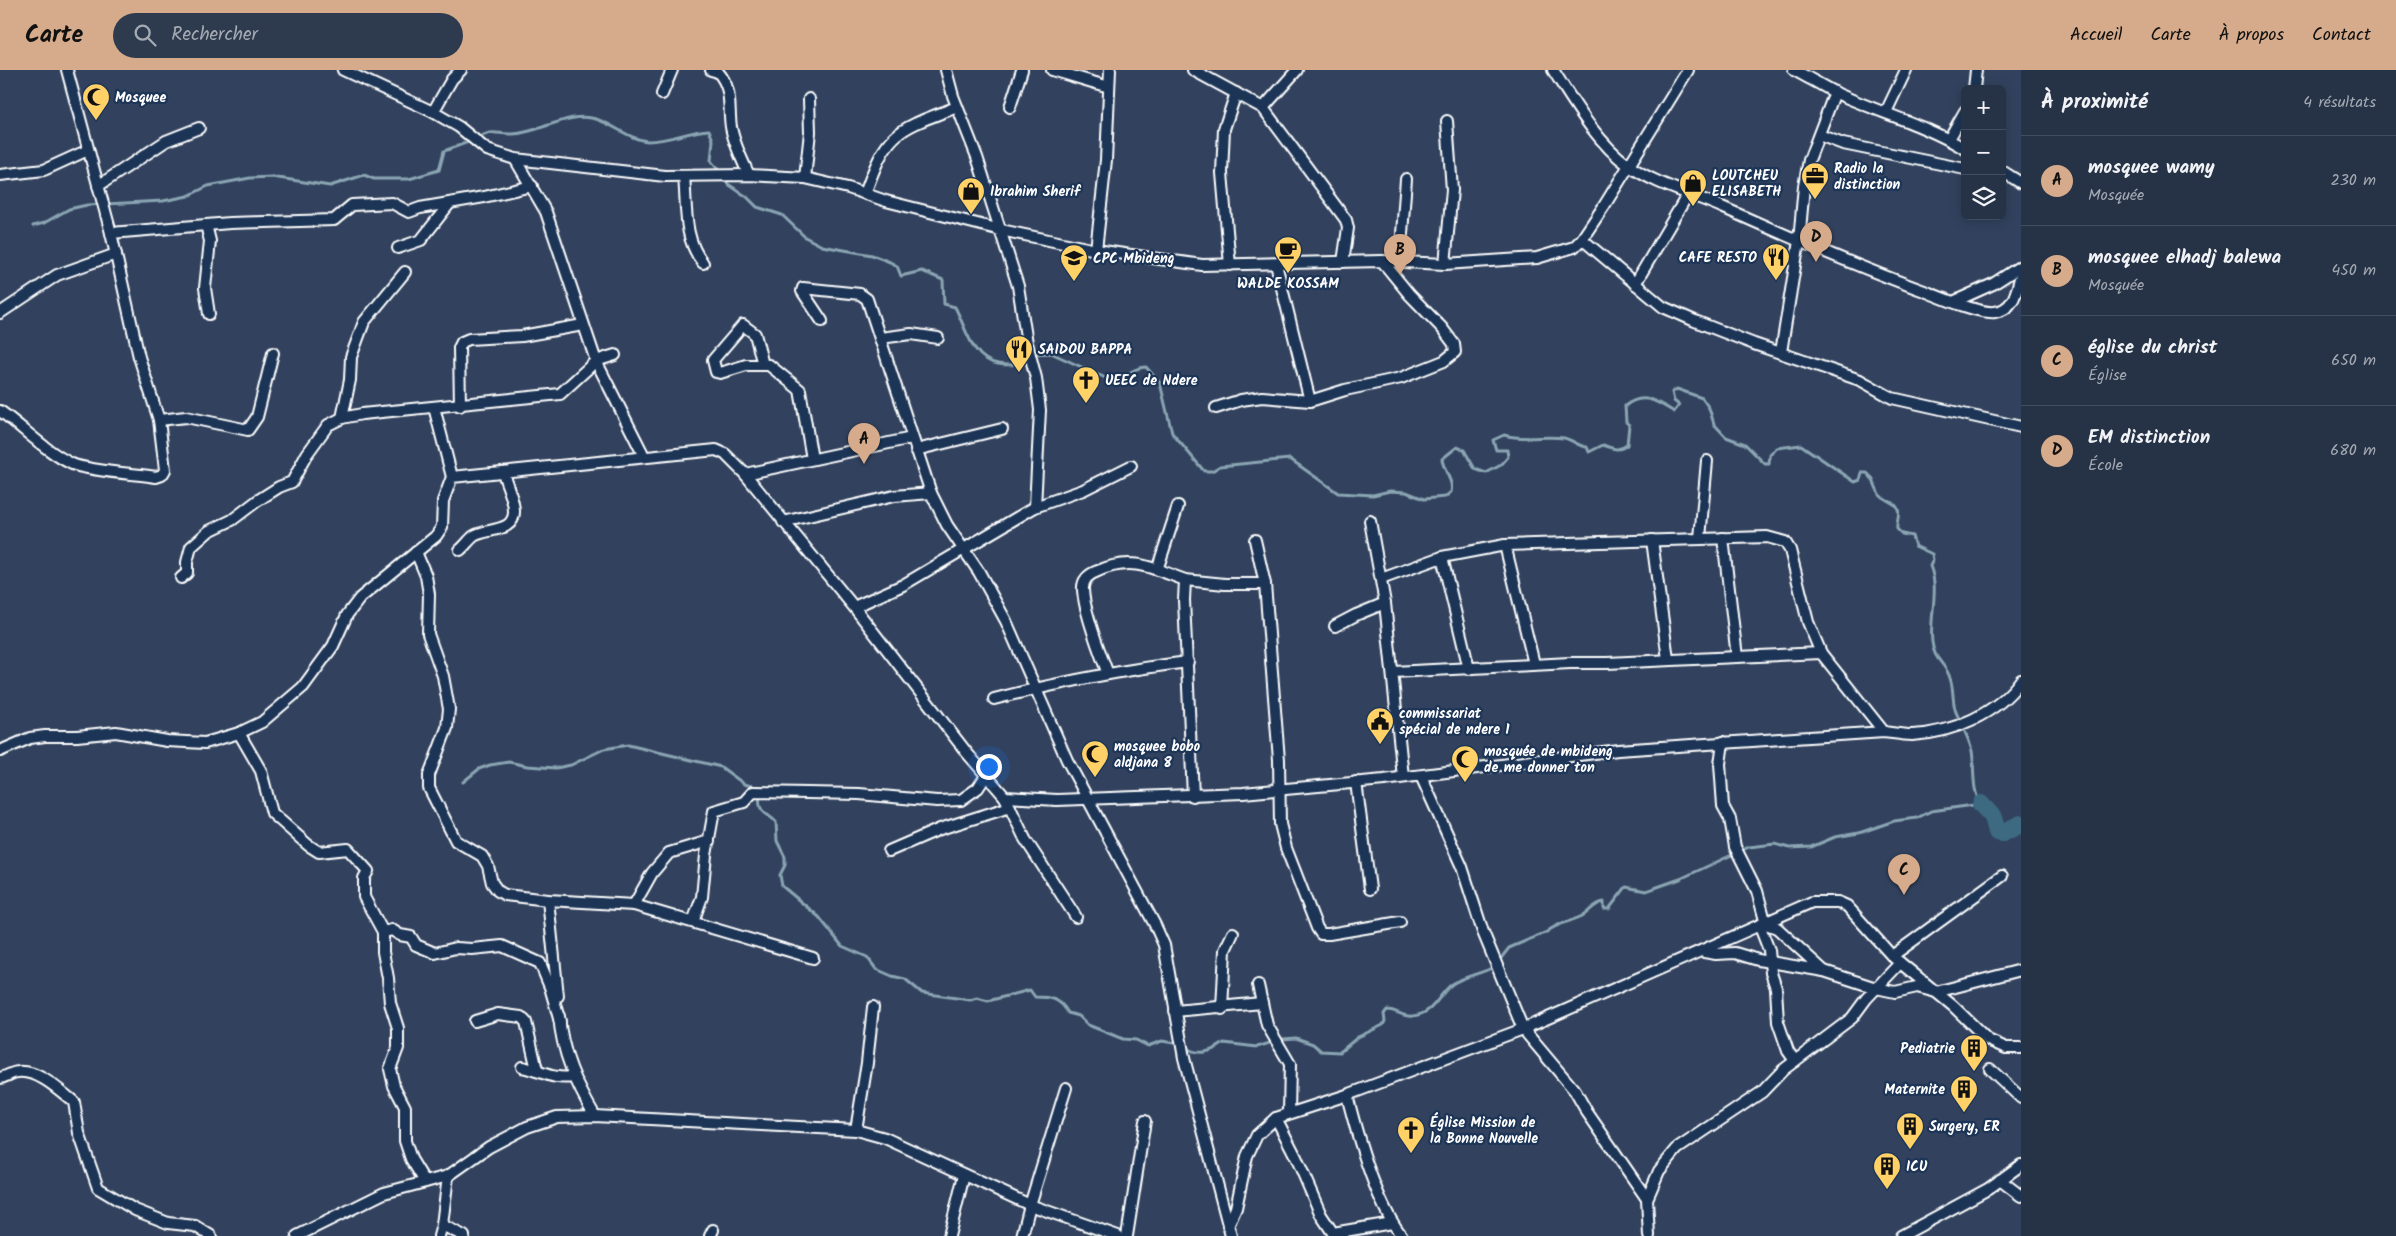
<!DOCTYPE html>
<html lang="fr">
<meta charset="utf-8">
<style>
:root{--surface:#263246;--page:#2e3a4d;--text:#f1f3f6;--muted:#a4aab3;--line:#424d5f;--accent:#d6ab8b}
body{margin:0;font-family:Kalam,sans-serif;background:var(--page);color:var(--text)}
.controls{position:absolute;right:15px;top:15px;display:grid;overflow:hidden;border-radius:8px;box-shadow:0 2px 12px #0003}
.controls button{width:45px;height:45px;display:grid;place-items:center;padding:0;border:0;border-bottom:1px solid var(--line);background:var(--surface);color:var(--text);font:25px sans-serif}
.you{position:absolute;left:988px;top:696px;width:18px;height:18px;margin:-12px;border:4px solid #fff;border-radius:50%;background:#1a73e8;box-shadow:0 0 0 8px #1a73e833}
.badge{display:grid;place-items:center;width:32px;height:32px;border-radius:50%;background:var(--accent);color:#111;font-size:16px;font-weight:700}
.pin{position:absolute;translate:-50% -41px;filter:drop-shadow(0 1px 2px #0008)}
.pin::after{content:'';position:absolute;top:26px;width:18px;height:15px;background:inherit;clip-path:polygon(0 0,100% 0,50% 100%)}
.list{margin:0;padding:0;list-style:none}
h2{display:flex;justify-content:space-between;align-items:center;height:65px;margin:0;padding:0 20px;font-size:21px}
h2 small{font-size:16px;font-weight:400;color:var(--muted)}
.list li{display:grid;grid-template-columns:32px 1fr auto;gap:15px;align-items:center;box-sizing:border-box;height:90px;padding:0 20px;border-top:1px solid var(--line)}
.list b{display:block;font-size:19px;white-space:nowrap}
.list p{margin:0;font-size:16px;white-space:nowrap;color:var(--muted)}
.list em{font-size:16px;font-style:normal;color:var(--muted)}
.icon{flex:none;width:28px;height:28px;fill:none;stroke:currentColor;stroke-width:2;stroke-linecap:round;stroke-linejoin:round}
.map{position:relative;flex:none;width:2021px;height:1166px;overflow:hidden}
header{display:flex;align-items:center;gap:30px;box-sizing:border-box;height:70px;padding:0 25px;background:var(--accent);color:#111}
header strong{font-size:24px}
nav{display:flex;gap:28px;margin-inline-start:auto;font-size:18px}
.search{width:350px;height:45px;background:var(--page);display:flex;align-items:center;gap:12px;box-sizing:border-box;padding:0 18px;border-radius:28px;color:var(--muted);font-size:19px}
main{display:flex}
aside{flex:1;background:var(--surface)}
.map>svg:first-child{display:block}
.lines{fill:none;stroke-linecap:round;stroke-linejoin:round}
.stream{stroke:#8ba5b3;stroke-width:3}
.river{stroke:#3d6981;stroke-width:18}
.minor-casing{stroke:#fff;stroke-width:14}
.minor{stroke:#1d3557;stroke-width:10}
.labels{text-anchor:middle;stroke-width:4.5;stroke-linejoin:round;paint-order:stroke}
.poi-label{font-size:14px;font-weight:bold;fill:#fff;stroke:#1d3557;text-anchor:start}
</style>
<header>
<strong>Carte</strong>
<div class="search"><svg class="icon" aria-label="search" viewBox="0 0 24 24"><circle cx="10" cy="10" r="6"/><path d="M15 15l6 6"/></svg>Rechercher</div>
<nav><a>Accueil</a><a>Carte</a><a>À propos</a><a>Contact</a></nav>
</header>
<main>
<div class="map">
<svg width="2021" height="1166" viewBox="0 0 2021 1166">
<rect width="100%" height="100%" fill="#32425e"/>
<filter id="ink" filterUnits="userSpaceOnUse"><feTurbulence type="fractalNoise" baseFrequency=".02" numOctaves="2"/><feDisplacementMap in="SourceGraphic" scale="10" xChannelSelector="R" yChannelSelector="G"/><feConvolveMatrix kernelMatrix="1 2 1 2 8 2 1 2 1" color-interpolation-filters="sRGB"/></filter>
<g filter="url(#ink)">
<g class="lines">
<g class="stream">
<path d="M477,69C494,58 496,65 513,64C540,63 568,41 596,49C613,54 630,70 648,71C669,71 689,61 709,60L713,70L711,91L721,103"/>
<path d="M723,108L728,114L747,127L757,137L782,145L805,167L822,176L872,185L890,192L897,196L901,206L922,201L943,210L944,234L955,237C966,258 972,290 998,294C1011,296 1018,295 1028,288"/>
<polyline points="33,156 44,153 69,139 87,135 163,131 188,126 208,116 250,108 272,107 330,116 364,105 374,109 409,109 439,100 444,81 471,71"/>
<path d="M1033,284L1051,283L1110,310C1125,310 1131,297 1146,297L1160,313L1172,363L1204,401H1212L1220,396L1290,389L1338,423L1373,425L1390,421L1406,422L1424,429L1445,427L1451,422C1454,411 1443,400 1442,389L1457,377L1464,380L1475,399L1486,403L1501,395L1508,387L1507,380H1496L1493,370L1504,365C1524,371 1544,365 1564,368C1573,370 1579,377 1587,377L1589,382L1603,375C1612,378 1618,382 1627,375L1629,355L1626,352L1625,336C1643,321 1658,332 1674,342L1679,335L1674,331L1672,322L1677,319L1702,328L1709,338L1714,354L1726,367L1745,374L1765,394H1769L1770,385L1777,378L1801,375L1855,412L1860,410L1862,403H1867C1875,409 1875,417 1879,424C1884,431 1895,431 1898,439C1900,446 1896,452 1897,459L1902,464L1912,466L1915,476L1932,484L1933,490L1930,496C1940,519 1929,547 1932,572C1934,591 1945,592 1950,608C1954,619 1952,632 1956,642C1961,654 1969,668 1972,681C1975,697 1971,720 1981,734L1931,741L1917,748L1894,751L1859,763L1835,767L1811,777L1789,778L1775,774L1749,777L1680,809L1646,821L1626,817L1609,839H1604V832C1594,833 1589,843 1582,846C1571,852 1556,853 1547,862L1509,878L1498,892"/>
<polyline points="463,712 479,699 490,695 509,692 527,696 556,698 571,695 604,679 628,675 721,697 744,714 759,718"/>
<path d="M760,724C757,743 766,742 776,752L777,771L785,787V795L780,805L782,816L819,847L842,876L867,887L876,899L892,906L905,909L922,923L970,930L977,928L988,931L1030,920L1035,927C1050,927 1060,928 1068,943L1079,946L1088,955L1123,969L1136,970L1148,976L1162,971L1179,974"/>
<path d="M1185,976C1196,987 1212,982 1224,973L1257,977L1283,969L1296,968L1313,974L1321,981L1340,982L1358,967L1383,955L1385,951L1384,944L1387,940C1397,940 1404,948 1413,946C1434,943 1437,927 1451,915C1463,906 1481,904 1494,897"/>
</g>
<polyline class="river" points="1981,734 1993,747 1997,762 2002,763 2021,754"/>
<g class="minor-casing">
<g id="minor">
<polyline points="343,0 433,42 459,57 487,80 515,89 665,106 749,105 805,108 848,118 886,131 1001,160 1096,180 1202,195 1382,191 1445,194 1537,188 1574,177 1582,169 1604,136 1688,0"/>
<path d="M711,0L718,2C733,19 728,37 731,57C734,74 742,90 749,105"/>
<polyline points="946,0 953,26 977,87 1018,216 1027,273 1036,308 1040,340 1035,437"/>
<polyline points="1052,0 1109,17"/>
<polyline points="1193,0 1263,38 1297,0"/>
<path d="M1553,0C1573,31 1597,73 1628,95C1656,115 1693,124 1724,138C1791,168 1858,197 1927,222C1942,228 1980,244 1995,242C2015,239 2016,221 2021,205"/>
<path d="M1794,0C1807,7 1821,15 1834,22C1877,42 1924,54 1965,79"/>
<polyline points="1974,19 1976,0"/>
<polyline points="662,24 672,0"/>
<polyline points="1010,37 1022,0"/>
<polyline points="1263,38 1346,150 1348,158 1343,192"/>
<polyline points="433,42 452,9 461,0"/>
<polyline points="1886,42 1906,0"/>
<polyline points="1819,65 1843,74 1965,99"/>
<polyline points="1949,69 1965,41"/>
<polyline points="515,89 546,142 596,291 644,386"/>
<polyline points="2002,101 2021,113"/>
<polyline points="0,105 44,100 88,80"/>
<path d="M684,106C687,138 683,168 703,193"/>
<polyline points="805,108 810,62 809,29"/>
<polyline points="98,116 166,71 199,58"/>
<path d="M865,124C887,60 897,60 957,37"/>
<polyline points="206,155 210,171 205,218 209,244"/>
<polyline points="111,163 230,153 334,150 352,135 392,133 409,142 420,138 484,127 532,116"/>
<polyline points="1582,169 1663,237 1695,251 1754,274 1860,310 1892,328 2021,357"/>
<polyline points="398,178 421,170 450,133"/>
<polyline points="1096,180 1106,90 1110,0"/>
<polyline points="1400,191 1406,109"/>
<polyline points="1276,194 1310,331"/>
<polyline points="1445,194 1452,120 1447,51"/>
<polyline points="1230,195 1222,103 1224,59 1236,23"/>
<polyline points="1635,214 1688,124"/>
<polyline points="1953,232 1993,214 2021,196"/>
<polyline points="0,243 57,205 116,184"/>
<polyline points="822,251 802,221 803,218 860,224 867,229 931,423 947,455 979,502 1006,551 1067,690 1155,855 1164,875 1184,988 1231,1166"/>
<polyline points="880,268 911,264 938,268"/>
<polyline points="1781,282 1799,171 1804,116 1809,90 1835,22"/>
<polyline points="763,295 755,264 743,255 713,290 716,302 720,303 746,295 769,295 800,320 812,389"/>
<polyline points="460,336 459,278 462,272 469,269 522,266 583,255"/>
<polyline points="434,337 452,407"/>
<polyline points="1216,338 1241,330 1262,327 1310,331 1345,320 1401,308 1444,291 1455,282 1454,274 1442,258 1409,224 1382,191"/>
<path d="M0,341C24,358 45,381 72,394C88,401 136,404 156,407L162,405L165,400L159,350L139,287L111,163L67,0"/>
<polyline points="342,348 350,310 351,287 364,252 405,202"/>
<polyline points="159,350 186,347 248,360 257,347 273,283"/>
<polyline points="916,380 1002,359"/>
<polyline points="745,404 912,368"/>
<polyline points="1370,451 1385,533 1403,707"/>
<polyline points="783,452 894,426 931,423"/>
<polyline points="1700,468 1707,391"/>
<polyline points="1723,468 1737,587"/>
<polyline points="1255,470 1265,514 1279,690 1280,754 1286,778 1317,858 1321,864 1329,864 1400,852"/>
<polyline points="1652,470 1668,589"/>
<polyline points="1505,475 1534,594"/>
<path d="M460,480C465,476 469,470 474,466C486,458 515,463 514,441C514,429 506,414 503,402"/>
<polyline points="416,482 426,506 429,524 428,564 443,606 449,639 447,658 429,705 429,718 456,771 482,786 488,796 492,813 498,821 505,825 548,830 634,835 813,888"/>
<polyline points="1442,487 1469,599"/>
<polyline points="1157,500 1178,436"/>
<polyline points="181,508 187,503 187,492 191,477 209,461 232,450 257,431 279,417 292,412 307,384 328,355 342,348 362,344 560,324 596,291 615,285"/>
<polyline points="1381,509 1442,487 1505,475 1767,467 1785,472 1790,480 1808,552 1821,583"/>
<polyline points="1185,510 1225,514 1265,514"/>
<polyline points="854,537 903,515 1035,437 1083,420 1131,396"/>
<polyline points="1335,556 1356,545 1385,533"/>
<polyline points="1393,602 1570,593 1607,593 1821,583 1884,662"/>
<path d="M1108,604C1100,583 1084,542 1083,520C1082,510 1089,504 1098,501C1132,486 1152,498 1185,510L1184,530L1193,726"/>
<path d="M994,629C1057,613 1122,600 1188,592"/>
<polyline points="239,663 261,701 272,743 308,775 319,782 348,779 368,801 364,808 364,827 383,862 383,882 388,908 390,933 398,958 398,978 390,999 394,1016 405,1037 405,1071 411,1089 425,1112"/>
<polyline points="1723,672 1720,694 1723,736 1730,749 1735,777 1757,821 1766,854 1777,858 1824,901 1876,918 1895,922 1917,917 1936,922 2021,900"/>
<path d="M0,681L30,668L45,666H77L116,662L167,671L205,673L239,663L262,652L303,617L333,576L347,545L360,528L436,466L442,457L443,431L452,407L716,380L725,384L745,404L854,537L967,683L1005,727L1057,730L1243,723L1384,710L1618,680L1884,662C1893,663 1903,665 1912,665C1952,663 1997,644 2021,610"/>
<polyline points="1421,706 1462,797 1483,862 1523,959 1575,1021 1587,1042 1647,1129"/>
<polyline points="1356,712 1370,819"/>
<polyline points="1005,727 1025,769 1076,847"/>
<polyline points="889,781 940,759 1010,737"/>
<polyline points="548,830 558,926"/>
<polyline points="634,835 652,803 669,783 709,771"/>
<polyline points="693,852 702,827 706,785 714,741 744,732 753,722 859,724 937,731 961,730 978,718 987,704"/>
<polyline points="1760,857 1769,880 1771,903 1776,918 1778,952 1788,981 1795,991"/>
<polyline points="383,862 392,860 400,865 411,867 416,875 435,883 456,878 472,879 502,876 540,893 550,917 560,952"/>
<polyline points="1704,882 1716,884 1735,883 1758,890 1824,901"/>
<polyline points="1892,886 2002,806"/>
<polyline points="1258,915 1267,955 1290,994 1289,1043"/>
<polyline points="1222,939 1225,880 1233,863"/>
<polyline points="1175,941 1262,933"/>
<path d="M559,946C562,983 576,1014 595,1046"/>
<polyline points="475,951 498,944 521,947 526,952 537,1000"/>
<path d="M522,997C543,1001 550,1010 574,1007"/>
<polyline points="1990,999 2021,1028"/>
<path d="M0,1008C7,1007 12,1002 18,1002C39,1000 59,1020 74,1032L79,1063L98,1118L135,1140L168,1153L195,1156L211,1166"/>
<path d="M1347,1025C1357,1065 1376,1134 1402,1166"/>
<polyline points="1276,1048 1296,1087 1321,1145 1333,1163 1392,1153"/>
<polyline points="856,1060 867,993 873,937"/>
<polyline points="448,1106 442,1155 464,1166"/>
<polyline points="2000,1110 2021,1126"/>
<polyline points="1228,1156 1236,1138 1247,1086 1257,1065 1276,1048 1347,1025 1523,959 1812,832 1838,832 1847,836 1892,886 1953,936 1988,970 2006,978 2021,978"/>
<polyline points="297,1166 384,1123 448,1106 489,1077 527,1057 557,1047 595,1046 856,1060 885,1068 1030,1135 1066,1018"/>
<polyline points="439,1166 442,1155"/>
<polyline points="710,1166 713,1160"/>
<polyline points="949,1166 964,1105"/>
<polyline points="1022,1166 1030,1135 1118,1166"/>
<polyline points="1127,1166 1145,1051"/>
<polyline points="1649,1166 1647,1129 1659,1101 1677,1079 1762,1022 1783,1000 1852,948 1866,929 1900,893"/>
<polyline points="1901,1166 1988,1119 2021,1095"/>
</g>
</g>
<use href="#minor" class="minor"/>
</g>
</g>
<defs>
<g id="mosque-pin" transform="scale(1.4375)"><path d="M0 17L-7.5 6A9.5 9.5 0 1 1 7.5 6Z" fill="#ffd166" stroke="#1d3557"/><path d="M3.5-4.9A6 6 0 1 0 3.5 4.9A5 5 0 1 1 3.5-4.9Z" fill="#111"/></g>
<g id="office-pin" transform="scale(1.4375)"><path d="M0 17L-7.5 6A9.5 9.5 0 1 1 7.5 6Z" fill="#ffd166" stroke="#1d3557"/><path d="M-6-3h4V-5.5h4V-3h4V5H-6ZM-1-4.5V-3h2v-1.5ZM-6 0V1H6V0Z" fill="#111"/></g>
<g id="shop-pin" transform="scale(1.4375)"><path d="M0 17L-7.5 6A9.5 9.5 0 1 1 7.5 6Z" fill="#ffd166" stroke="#1d3557"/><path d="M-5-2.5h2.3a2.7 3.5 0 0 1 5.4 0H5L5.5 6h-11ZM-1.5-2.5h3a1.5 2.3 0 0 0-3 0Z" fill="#111"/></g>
<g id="cafe-pin" transform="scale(1.4375)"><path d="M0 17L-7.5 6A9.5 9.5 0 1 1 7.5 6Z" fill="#ffd166" stroke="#1d3557"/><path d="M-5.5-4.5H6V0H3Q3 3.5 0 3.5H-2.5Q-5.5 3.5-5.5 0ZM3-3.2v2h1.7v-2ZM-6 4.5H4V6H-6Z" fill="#111"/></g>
<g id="restaurant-pin" transform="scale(1.4375)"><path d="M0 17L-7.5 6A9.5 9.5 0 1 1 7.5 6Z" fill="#ffd166" stroke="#1d3557"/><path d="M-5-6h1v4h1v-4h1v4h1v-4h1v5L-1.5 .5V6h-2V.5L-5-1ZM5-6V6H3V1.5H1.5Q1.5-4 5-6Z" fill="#111"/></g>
<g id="school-pin" transform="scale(1.4375)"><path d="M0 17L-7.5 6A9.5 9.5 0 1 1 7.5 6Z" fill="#ffd166" stroke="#1d3557"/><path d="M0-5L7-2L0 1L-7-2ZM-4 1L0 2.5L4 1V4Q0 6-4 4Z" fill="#111"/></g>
<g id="church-pin" transform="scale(1.4375)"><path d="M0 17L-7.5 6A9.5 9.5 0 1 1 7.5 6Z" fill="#ffd166" stroke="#1d3557"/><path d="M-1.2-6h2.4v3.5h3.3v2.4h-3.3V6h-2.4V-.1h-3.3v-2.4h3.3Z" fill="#111"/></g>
<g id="civic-pin" transform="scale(1.4375)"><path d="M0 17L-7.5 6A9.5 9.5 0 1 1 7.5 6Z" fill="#ffd166" stroke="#1d3557"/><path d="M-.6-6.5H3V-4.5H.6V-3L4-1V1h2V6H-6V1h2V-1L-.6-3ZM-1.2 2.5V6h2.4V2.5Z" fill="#111"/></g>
<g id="building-pin" transform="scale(1.4375)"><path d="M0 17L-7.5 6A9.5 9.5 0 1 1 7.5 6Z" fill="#ffd166" stroke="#1d3557"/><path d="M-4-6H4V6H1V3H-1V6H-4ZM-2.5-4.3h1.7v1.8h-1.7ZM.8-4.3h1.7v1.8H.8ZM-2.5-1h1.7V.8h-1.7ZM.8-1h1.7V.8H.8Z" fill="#111"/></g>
</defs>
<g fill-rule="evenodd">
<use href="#mosque-pin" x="96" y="27"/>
<use href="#office-pin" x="1815" y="106"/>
<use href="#shop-pin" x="1693" y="113"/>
<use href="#shop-pin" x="971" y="121"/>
<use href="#cafe-pin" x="1288" y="180"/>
<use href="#restaurant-pin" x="1776" y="187"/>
<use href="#school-pin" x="1074" y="188"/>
<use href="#restaurant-pin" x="1019" y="279"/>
<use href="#church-pin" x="1086" y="310"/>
<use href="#civic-pin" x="1380" y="651"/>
<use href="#mosque-pin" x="1095" y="684"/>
<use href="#mosque-pin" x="1465" y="689"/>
<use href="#building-pin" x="1974" y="978"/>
<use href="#building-pin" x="1964" y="1019"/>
<use href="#building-pin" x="1910" y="1056"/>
<use href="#church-pin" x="1411" y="1060"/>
<use href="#building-pin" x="1887" y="1096"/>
</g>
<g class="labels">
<g class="poi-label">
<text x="115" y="32">Mosquee</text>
<text x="1834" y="103">Radio la<tspan x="1834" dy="16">distinction</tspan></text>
<text x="1712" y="110">LOUTCHEU<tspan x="1712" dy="16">ELISABETH</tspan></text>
<text x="990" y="126">Ibrahim Sherif</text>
<text x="1757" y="192" text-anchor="end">CAFE RESTO</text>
<text x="1093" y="193">CPC Mbideng</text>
<text x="1288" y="218" text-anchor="middle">WALDE KOSSAM</text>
<text x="1038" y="284">SAIDOU BAPPA</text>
<text x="1105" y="315">UEEC de Ndere</text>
<text x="1399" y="648">commissariat<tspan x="1399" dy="16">spécial de ndere 1</tspan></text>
<text x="1114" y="681">mosquee bobo<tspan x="1114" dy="16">aldjana 8</tspan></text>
<text x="1484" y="686">mosquée de mbideng<tspan x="1484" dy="16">de me donner ton</tspan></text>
<text x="1955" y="983" text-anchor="end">Pediatrie</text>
<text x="1945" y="1024" text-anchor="end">Maternite</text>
<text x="1430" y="1057">Église Mission de<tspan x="1430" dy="16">la Bonne Nouvelle</tspan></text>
<text x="1929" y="1061">Surgery, ER</text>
<text x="1906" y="1101">ICU</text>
</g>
</g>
</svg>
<div class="controls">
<button>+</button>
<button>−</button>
<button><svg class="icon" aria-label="layers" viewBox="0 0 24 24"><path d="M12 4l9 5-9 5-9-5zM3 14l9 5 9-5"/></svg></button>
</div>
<div class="you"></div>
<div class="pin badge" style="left:864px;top:394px">A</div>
<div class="pin badge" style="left:1400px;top:205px">B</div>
<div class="pin badge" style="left:1904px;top:825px">C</div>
<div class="pin badge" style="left:1816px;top:192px">D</div>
</div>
<aside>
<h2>À proximité<small>4 résultats</small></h2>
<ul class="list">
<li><span class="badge">A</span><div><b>mosquee wamy</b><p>Mosquée</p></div><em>230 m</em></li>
<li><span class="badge">B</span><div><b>mosquee elhadj balewa</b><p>Mosquée</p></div><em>450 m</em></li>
<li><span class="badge">C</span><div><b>église du christ</b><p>Église</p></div><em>650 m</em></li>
<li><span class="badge">D</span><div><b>EM distinction</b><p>École</p></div><em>680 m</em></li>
</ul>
</aside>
</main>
